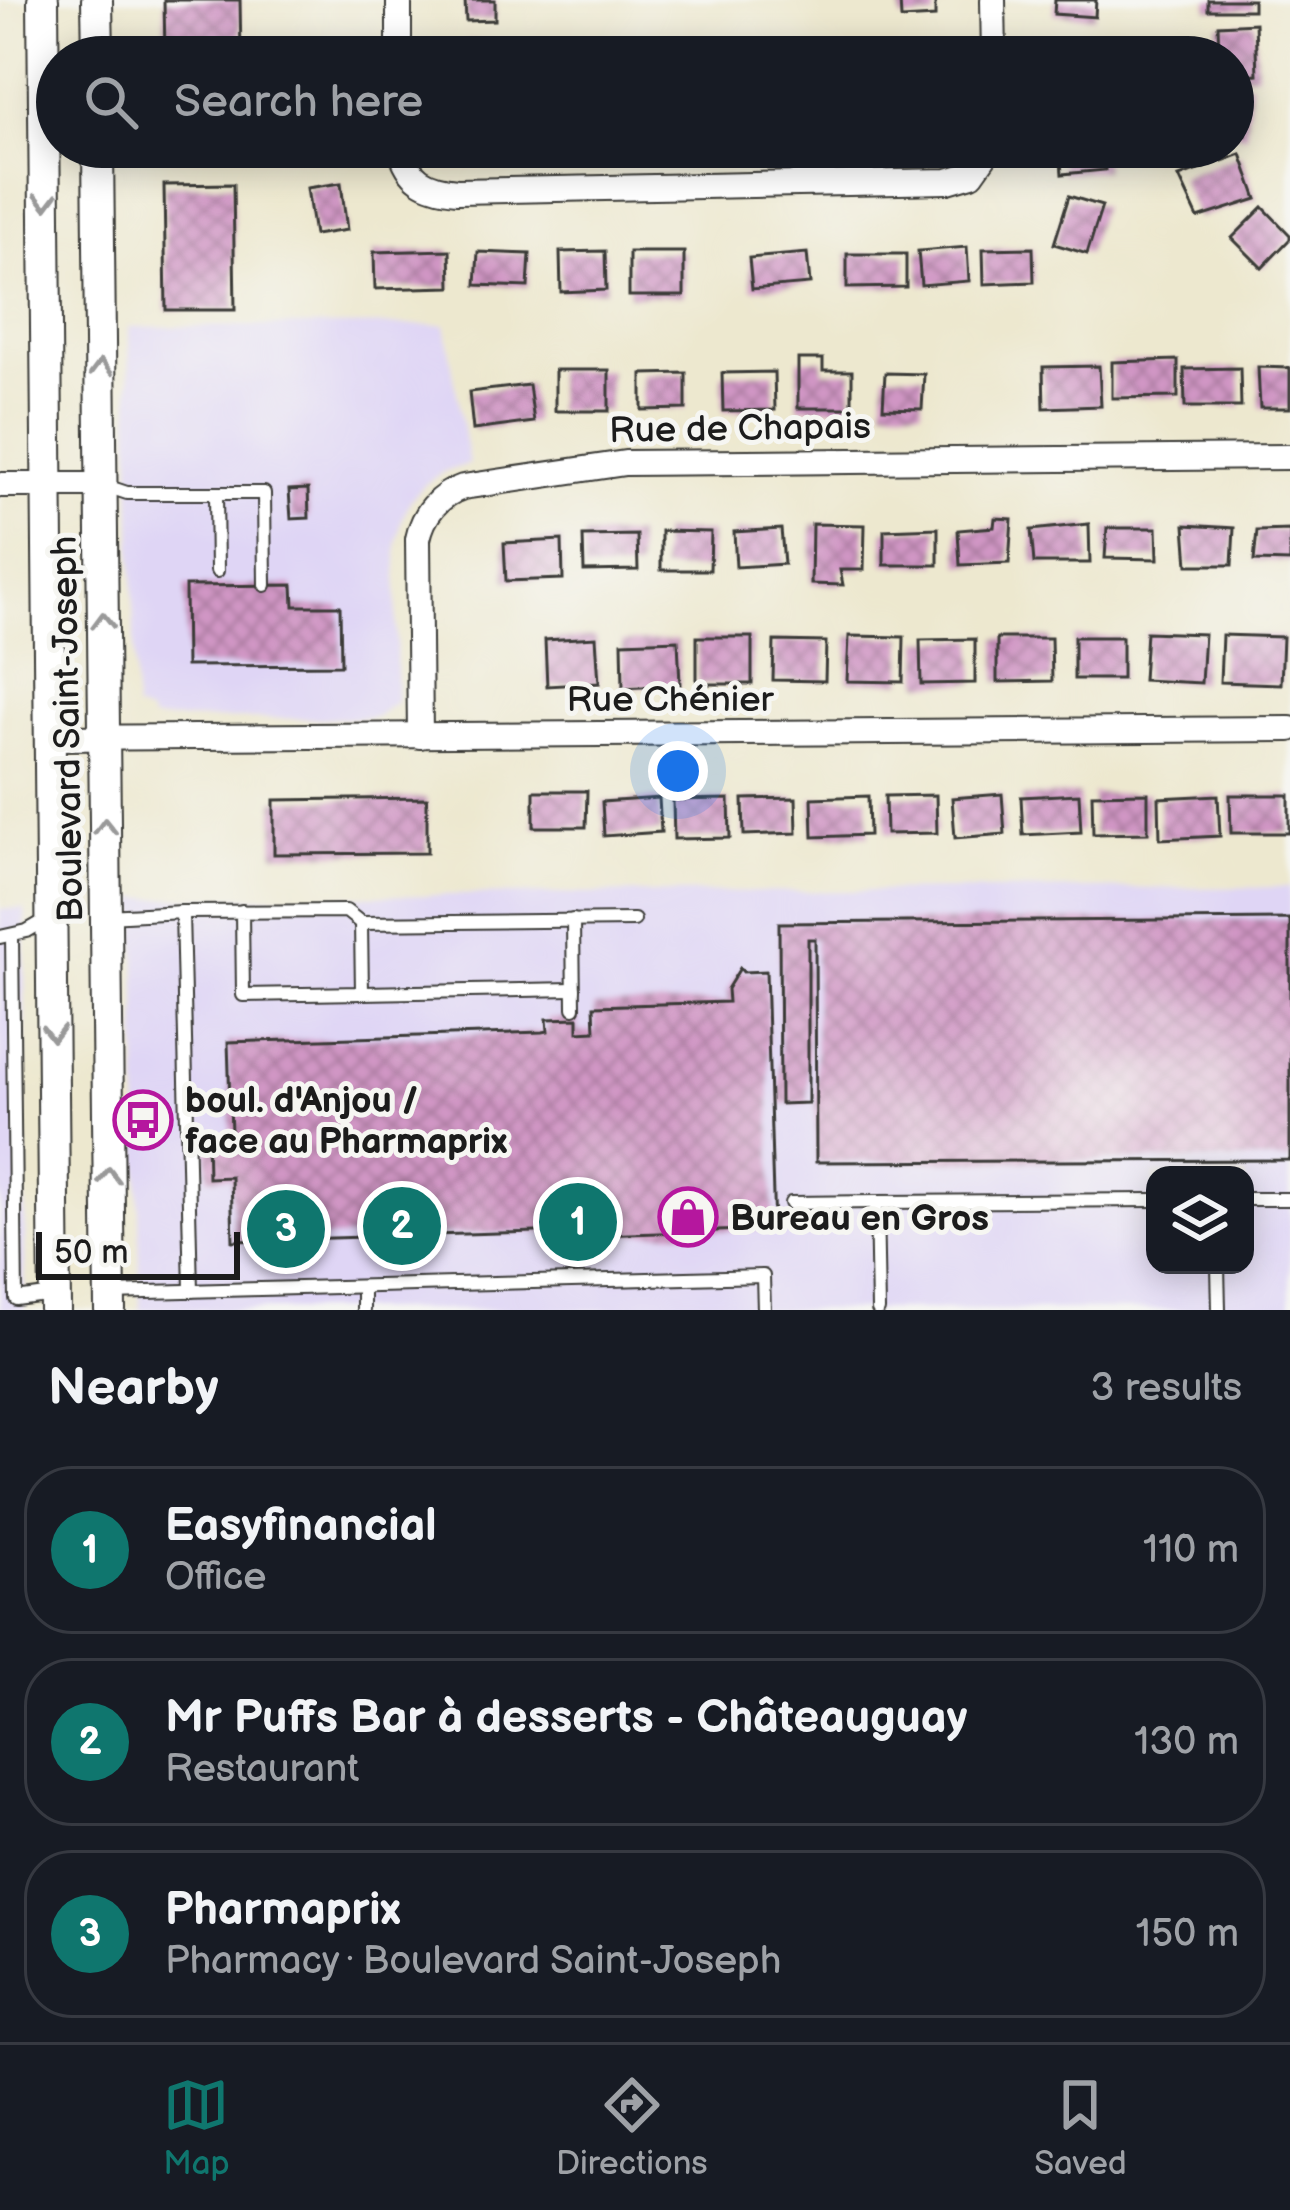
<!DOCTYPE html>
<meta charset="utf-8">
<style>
:root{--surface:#171b24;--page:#242831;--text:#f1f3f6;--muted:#9ea1a6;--line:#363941;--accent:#0f766e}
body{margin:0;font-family:"Balsamiq Sans",sans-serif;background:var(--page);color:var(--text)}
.controls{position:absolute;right:36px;bottom:36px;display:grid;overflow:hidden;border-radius:24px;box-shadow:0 6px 30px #0003}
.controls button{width:108px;height:108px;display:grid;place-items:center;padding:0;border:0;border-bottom:3px solid var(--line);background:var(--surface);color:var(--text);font:60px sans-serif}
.scale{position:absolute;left:36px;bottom:30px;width:204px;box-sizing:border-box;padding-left:12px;border:6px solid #1c1c1c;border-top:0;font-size:33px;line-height:42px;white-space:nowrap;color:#1c1c1c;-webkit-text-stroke:9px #f6f6f2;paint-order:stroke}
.you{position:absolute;left:678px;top:771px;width:42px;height:42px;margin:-30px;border:9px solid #fff;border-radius:50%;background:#1a73e8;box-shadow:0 0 0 18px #1a73e833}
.badge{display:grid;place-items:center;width:78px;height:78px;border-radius:50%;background:var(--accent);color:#fff;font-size:39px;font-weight:700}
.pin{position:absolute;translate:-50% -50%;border:6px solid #fff;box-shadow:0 3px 12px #0006}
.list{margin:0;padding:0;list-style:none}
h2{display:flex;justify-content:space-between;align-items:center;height:156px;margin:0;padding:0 48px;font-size:51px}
h2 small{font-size:39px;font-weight:400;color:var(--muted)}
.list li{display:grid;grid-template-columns:78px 1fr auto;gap:36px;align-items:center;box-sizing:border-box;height:168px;margin:0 24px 24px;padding:0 24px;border:3px solid var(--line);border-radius:48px}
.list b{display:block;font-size:45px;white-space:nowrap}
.list p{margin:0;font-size:39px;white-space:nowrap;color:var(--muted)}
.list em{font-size:39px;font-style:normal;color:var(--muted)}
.icon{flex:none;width:66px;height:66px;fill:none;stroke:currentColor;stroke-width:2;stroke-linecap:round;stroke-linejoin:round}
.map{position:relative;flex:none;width:1290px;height:1310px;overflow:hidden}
.search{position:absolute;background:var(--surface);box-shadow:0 6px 30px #0003;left:36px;right:36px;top:36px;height:132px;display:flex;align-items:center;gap:30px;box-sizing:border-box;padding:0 42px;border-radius:66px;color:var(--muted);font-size:45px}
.sheet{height:732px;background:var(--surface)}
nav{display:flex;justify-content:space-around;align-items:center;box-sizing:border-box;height:168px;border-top:3px solid var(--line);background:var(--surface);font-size:33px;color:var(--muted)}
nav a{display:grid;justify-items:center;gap:6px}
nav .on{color:var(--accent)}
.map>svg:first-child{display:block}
.built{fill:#dfd5f5;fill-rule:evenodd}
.building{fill:url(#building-cross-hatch)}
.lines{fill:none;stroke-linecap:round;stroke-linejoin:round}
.service-casing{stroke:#3b3b37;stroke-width:16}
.minor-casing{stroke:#3b3b37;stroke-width:28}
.tertiary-casing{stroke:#3b3b37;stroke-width:34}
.service{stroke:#fff;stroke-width:12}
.minor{stroke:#fff;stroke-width:24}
.tertiary{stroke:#fff;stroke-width:30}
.oneway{stroke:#999}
.labels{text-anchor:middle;stroke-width:10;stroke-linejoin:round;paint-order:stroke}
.street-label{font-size:36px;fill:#1c1c1c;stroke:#f6f6f2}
.poi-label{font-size:36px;font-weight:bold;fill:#1c1c1c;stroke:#f6f6f2;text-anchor:start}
</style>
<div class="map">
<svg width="1290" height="1310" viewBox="0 0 1290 1310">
<defs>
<pattern id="building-cross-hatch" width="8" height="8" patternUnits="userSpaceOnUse" patternTransform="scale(3)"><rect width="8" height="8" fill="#d096c4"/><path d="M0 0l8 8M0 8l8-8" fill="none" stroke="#a87a9e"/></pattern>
</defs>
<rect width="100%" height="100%" fill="#f6f6f2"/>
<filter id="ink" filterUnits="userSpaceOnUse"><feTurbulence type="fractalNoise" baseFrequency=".00833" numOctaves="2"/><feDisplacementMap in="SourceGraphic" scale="24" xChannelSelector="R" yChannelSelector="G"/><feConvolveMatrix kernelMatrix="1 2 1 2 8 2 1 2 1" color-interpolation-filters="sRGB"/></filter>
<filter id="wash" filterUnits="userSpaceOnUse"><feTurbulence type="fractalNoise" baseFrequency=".004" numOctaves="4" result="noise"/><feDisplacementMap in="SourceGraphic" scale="48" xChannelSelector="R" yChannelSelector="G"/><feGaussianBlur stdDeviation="2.7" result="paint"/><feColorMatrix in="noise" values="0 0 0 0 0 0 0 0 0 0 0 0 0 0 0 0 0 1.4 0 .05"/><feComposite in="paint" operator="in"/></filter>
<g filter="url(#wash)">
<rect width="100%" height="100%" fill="#ede8cf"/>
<g class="built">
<polygon points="445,325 469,464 443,472 425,484 411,499 402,519 397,544 396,702 375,717 356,718 151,720 150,715 135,709 129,327"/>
<path d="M1290,887V1310H140L136,898ZM1155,1175H1245V1265H1155Z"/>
<rect x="0" y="909" width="25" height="401"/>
</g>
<g id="blocks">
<g class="building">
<polygon points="164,0 240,0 241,57 165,57"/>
<polygon points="465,0 495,0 495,20 466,21"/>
<polygon points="900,0 935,0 935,17 901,19"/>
<polygon points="1055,0 1096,0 1095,17 1054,14"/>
<rect x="1208" y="0" width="45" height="10"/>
<polygon points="1255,23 1257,74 1233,76 1233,57 1219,57 1218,25"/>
<rect x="465" y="41" width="32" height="16"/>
<polygon points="1103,45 1104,57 1057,57 1056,47"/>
<polygon points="1251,83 1246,135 1233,133 1233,86"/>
<polygon points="1060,147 1103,147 1105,170 1062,174"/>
<polygon points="1241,154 1257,199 1198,218 1179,177"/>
<polygon points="341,183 347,230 314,235 307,188"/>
<polygon points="233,184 235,310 166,310 164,185"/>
<polygon points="1069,196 1102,206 1087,254 1054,244"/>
<polygon points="1263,207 1290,235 1290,239 1262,268 1232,238"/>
<polygon points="967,247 969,281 921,285 918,251"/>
<polygon points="1033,248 1034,282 984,284 983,249"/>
<polygon points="450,250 451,287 375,289 374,252"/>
<polygon points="605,251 606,290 561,292 560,252"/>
<polygon points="478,252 530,254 528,287 476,285"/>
<rect x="629" y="252" width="55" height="44"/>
<polygon points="807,253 810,284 752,289 749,258"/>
<polygon points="847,254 906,254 906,287 847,288"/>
<polygon points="798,359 823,359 823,371 852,371 852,408 798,408"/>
<polygon points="1178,360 1178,397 1112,398 1112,362"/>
<polygon points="1099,366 1101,406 1044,408 1043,367"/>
<polygon points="1258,367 1290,368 1290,408 1260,408"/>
<polygon points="1240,368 1241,407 1185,407 1184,369"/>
<rect x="555" y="370" width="54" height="41"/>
<polygon points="774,372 775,410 723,411 722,373"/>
<polygon points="686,373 686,409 642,410 642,374"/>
<polygon points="885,373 924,374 922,409 883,408"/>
<polygon points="529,385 534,422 473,430 469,392"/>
<polygon points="308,489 309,518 291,519 289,490"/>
<polygon points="995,518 1012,519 1009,563 960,565 958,530 994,527"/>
<polygon points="812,524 865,525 864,570 840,570 843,585 811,584"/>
<polygon points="1089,524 1090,563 1034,563 1031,530"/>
<polygon points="1185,525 1234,528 1232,565 1188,565"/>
<polygon points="938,528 938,565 884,565 884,530"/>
<polygon points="1107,528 1157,528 1158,559 1105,558"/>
<polygon points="781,529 784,564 736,567 734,532"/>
<polygon points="1290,530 1290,562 1254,561 1257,531"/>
<polygon points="661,531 711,532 710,570 661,570"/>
<polygon points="637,535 638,570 584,571 583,536"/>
<polygon points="562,540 563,579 506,581 504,543"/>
<polygon points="293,585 294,606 340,606 341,665 186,666 185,586"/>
<polygon points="1146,632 1204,634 1201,683 1143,680"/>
<polygon points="1222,635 1283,637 1281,684 1220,682"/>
<polygon points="849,636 904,637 903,682 847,681"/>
<polygon points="596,637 599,683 547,686 545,640"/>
<rect x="697" y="637" width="55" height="47"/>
<rect x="1074" y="637" width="48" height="42"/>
<polygon points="997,638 1051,638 1052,681 997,682"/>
<polygon points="975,639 975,683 921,684 920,640"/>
<polygon points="678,640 680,685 623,688 622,642"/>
<polygon points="774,641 826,642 825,681 773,680"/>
<polygon points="534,791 587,791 586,827 534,827"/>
<polygon points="1148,793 1148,833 1093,834 1092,794"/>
<polygon points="1002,794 1005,834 955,838 952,798"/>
<polygon points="1079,794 1081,832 1023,835 1021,797"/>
<polygon points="936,795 937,833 886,834 885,796"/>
<polygon points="1218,795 1220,836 1160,839 1159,798"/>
<polygon points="1230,795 1289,795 1289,833 1231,833"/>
<polygon points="868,796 869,835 813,837 812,798"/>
<polygon points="427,798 427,853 274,854 274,800"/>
<polygon points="659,798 661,832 604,836 602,802"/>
<polygon points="796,798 797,833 744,835 743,799"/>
<polygon points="729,799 730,838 674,839 673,800"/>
<polygon points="1290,919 1290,1160 816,1162 815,939 808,939 808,1103 780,1104 779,923"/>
<polygon points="740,968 743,972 766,971 774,1229 601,1235 601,1230 233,1241 231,1177 208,1178 207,1134 231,1134 228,1042 543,1032 548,1031 547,1019 578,1018 578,1032 595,1031 594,1006 728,1002 727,989"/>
</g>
</g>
</g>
<g filter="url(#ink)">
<use href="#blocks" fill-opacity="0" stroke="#3b3b37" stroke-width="3"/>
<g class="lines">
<g class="service-casing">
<g id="service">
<polyline points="103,485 127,493 264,493 265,585"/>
<polyline points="216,493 217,571"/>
<polyline points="182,912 346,911 361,923 362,993 243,995 242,911"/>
<polyline points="107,916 182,912 191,1291"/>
<polyline points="573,920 574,1008"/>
<polyline points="361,923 634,920"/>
<polyline points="12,936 16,1299 53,1294"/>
<polyline points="0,937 27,931 51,917"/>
<polyline points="362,993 574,989"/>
<polyline points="1245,1199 1290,1199"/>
<polyline points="791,1203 876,1202"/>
<polyline points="1218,1265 1219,1310"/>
<polyline points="363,1287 363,1310"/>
<polyline points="110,1293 763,1276 764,1310"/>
<polyline points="878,1310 876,1202 1155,1200"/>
</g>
</g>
<g class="minor-casing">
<g id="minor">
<polyline points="399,0 399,57"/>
<polyline points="993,0 994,57"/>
<path d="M400,147C408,179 426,188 457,191L948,181L972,174L991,147"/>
<polyline points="0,485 102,485"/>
<path d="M420,736L418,539C423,514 439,495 463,487L625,463L1290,457"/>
<polyline points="51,738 1290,729"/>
</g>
</g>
<g class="tertiary-casing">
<g id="tertiary">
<polyline points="43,0 55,1310"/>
<polyline points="97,0 98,57"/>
<polyline points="98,147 110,1310"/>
</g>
</g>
<use href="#service" class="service"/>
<use href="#minor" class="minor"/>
<use href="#tertiary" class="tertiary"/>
</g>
<defs><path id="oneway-chevron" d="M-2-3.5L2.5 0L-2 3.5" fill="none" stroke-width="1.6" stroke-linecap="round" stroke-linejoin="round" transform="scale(3)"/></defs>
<g class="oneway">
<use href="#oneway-chevron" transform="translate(46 201) rotate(89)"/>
<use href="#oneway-chevron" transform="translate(101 368) rotate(-91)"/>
<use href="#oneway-chevron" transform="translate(103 621) rotate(-91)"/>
<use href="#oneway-chevron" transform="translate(105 827) rotate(-91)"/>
<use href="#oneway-chevron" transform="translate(53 1033) rotate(90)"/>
<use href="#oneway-chevron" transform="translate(109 1176) rotate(-90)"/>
</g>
</g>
<defs>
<g id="bus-ring" transform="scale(3)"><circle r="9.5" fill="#f6f6f2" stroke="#b5179e" stroke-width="1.5"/><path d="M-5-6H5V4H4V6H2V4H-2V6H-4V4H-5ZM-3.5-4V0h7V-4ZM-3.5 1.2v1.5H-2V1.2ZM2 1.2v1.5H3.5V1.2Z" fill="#b5179e"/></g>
<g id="shop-ring" transform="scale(3)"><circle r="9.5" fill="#f6f6f2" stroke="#b5179e" stroke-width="1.5"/><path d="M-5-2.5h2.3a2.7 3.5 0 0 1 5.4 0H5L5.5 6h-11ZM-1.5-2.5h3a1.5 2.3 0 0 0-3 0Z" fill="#b5179e"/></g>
</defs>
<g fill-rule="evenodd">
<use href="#bus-ring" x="143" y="1120"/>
<use href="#shop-ring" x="688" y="1217"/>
</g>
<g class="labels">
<g class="street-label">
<text transform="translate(740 427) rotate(-1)" y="13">Rue de Chapais</text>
<text x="670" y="711">Rue Chénier</text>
<text transform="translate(66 729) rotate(-91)" y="13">Boulevard Saint-Joseph</text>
</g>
<g class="poi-label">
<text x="185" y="1112">boul. d'Anjou /<tspan x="185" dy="41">face au Pharmaprix</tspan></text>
<text x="730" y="1230">Bureau en Gros</text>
</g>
</g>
</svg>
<div class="controls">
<button><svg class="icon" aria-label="layers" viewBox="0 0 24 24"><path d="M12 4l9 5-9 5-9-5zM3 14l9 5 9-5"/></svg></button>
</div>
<div class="scale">50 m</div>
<div class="you"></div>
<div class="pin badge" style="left:578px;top:1222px">1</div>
<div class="pin badge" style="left:402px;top:1226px">2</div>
<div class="pin badge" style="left:286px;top:1229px">3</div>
<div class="search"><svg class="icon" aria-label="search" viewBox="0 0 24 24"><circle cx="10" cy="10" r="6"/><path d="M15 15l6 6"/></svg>Search here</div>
</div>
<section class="sheet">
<h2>Nearby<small>3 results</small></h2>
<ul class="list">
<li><span class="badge">1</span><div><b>Easyfinancial</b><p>Office</p></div><em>110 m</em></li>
<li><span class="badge">2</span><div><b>Mr Puffs Bar à desserts - Châteauguay</b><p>Restaurant</p></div><em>130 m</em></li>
<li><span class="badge">3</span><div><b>Pharmaprix</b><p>Pharmacy · Boulevard Saint-Joseph</p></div><em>150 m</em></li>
</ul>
</section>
<nav>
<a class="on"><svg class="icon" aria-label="map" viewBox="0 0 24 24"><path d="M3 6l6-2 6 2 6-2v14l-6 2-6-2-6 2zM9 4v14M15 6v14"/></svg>Map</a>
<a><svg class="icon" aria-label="directions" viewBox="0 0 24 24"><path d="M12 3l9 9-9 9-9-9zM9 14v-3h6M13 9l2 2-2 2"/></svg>Directions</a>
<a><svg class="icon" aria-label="saved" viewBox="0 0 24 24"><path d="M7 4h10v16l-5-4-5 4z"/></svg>Saved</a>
</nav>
